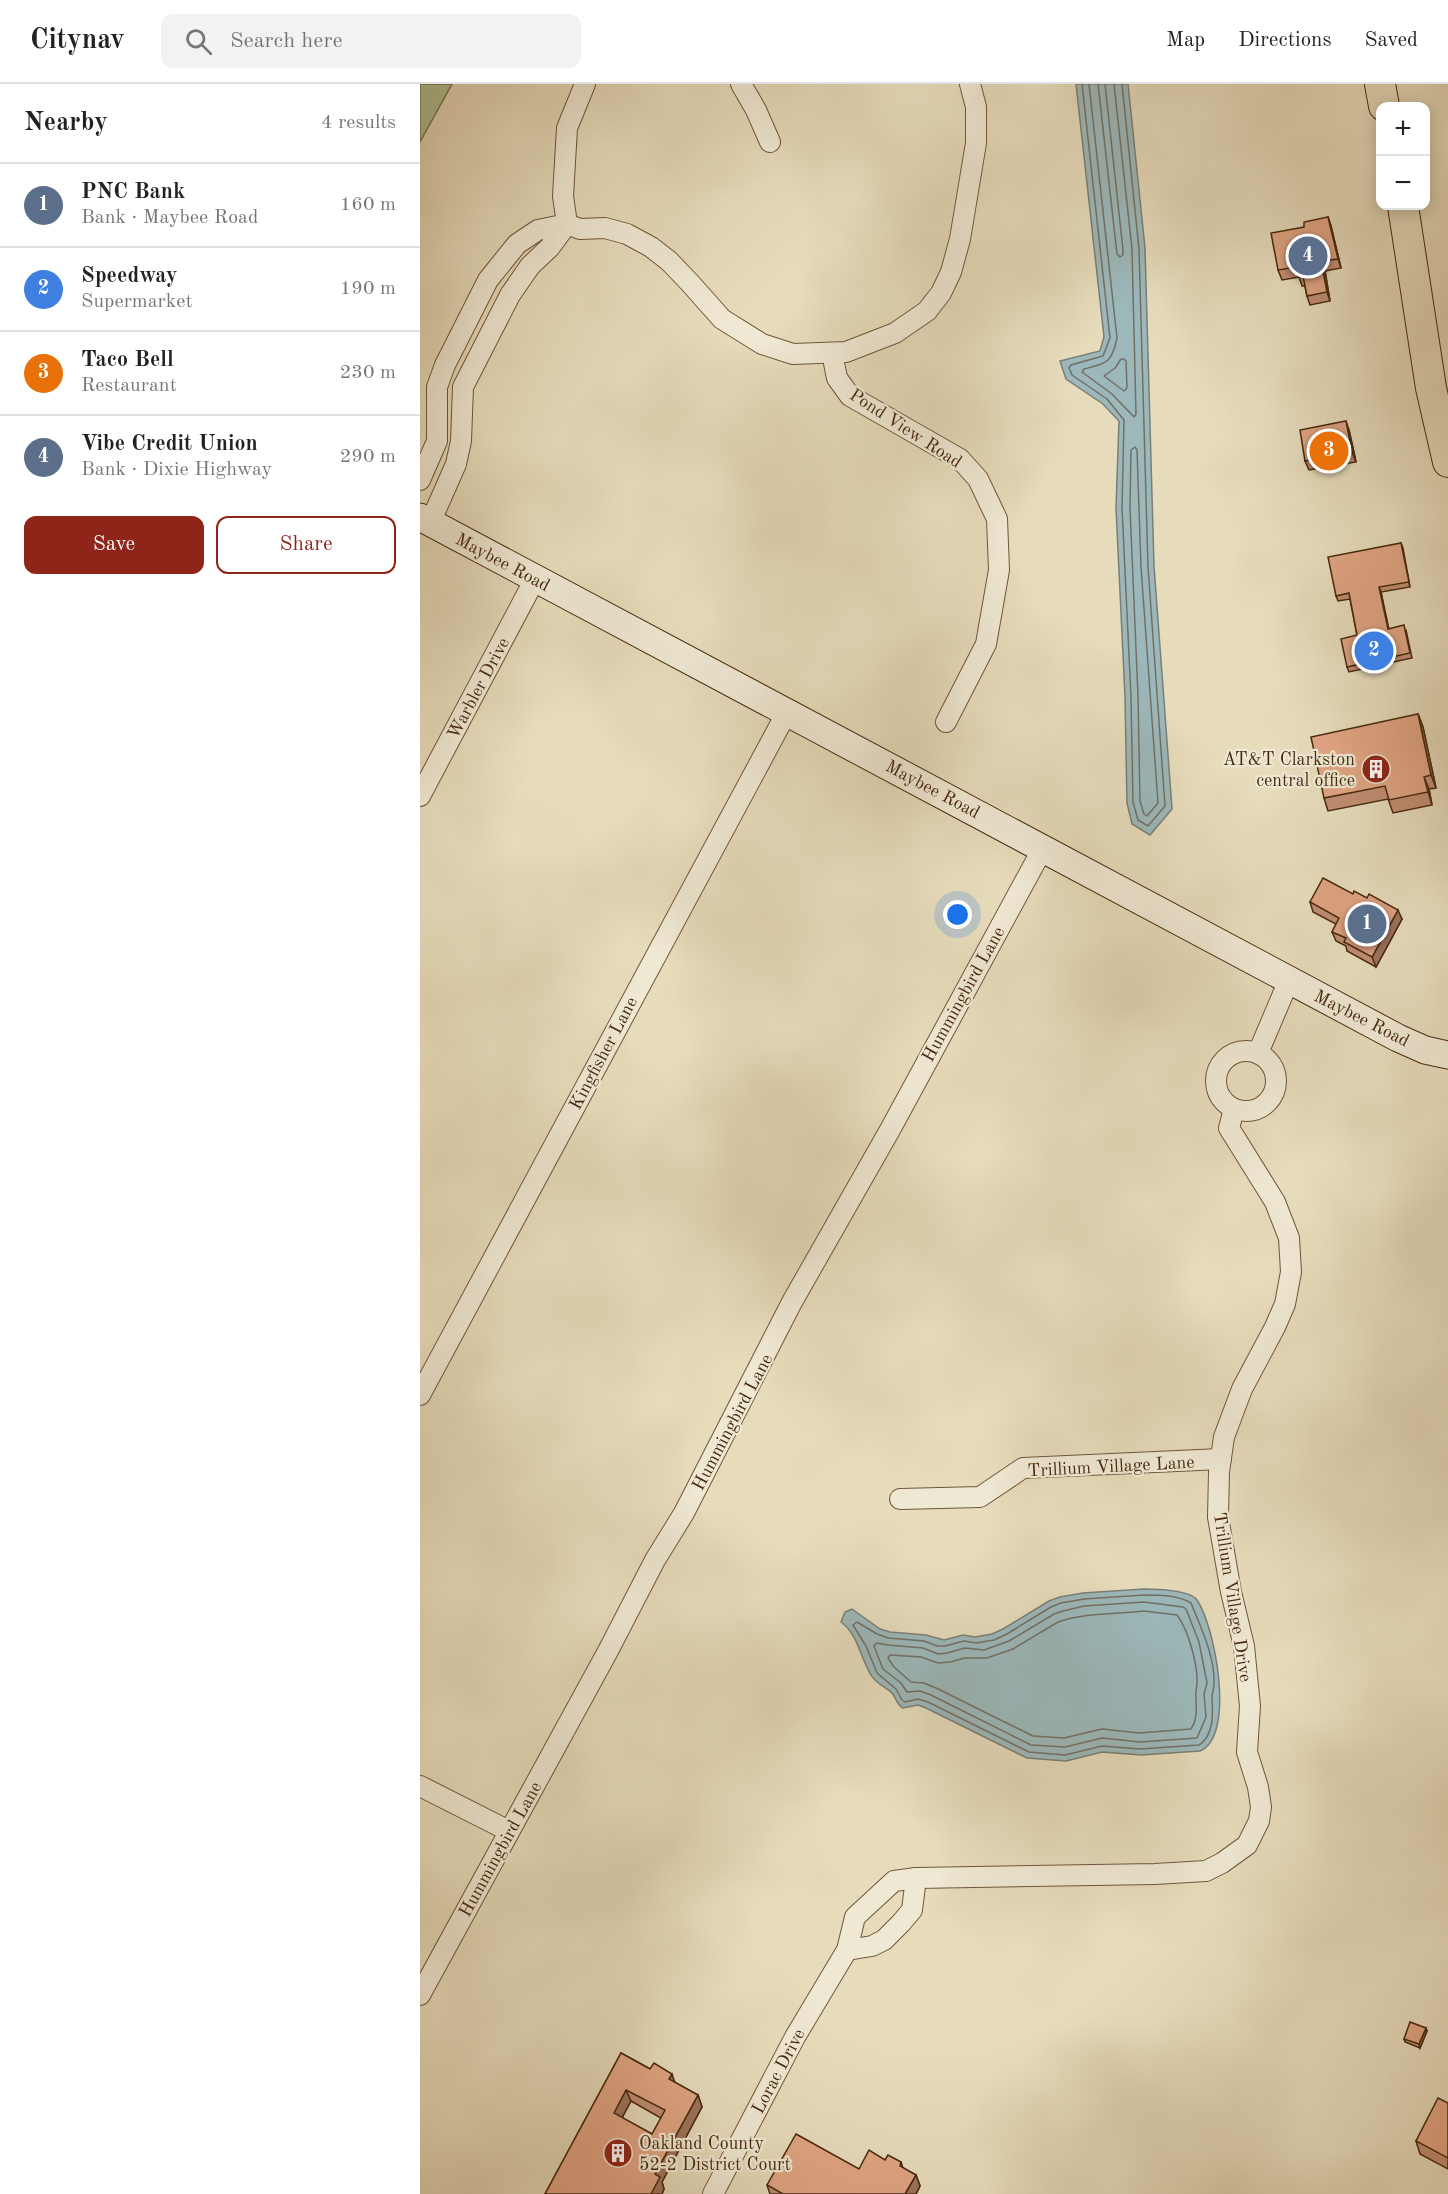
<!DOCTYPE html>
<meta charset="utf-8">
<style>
:root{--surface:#fff;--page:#f2f2f2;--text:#222;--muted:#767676;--line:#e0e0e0;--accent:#8f2418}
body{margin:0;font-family:"Old Standard TT",serif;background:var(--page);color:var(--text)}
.controls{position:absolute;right:18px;top:18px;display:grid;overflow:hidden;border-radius:12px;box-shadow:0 3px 15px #0003}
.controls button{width:54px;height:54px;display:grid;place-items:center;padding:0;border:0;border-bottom:2px solid var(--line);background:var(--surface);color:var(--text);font:30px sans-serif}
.you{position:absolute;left:538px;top:831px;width:21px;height:21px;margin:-15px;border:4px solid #fff;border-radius:50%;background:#1a73e8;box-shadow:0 0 0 9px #1a73e833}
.badge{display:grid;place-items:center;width:39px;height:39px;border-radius:50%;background:var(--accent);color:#fff;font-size:20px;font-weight:700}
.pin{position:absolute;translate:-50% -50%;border:3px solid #fff;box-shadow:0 2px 6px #0006}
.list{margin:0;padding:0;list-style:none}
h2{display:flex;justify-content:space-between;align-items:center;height:78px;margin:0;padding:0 24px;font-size:26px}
h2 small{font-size:20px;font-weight:400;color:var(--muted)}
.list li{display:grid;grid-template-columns:39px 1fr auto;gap:18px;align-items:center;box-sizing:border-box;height:84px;padding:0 24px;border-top:2px solid var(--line)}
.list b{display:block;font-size:22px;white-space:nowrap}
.list p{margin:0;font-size:20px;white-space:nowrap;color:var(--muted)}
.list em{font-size:20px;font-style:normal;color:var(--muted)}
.actions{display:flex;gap:12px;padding:18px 24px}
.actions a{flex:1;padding:14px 0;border:2px solid var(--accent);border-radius:12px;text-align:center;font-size:21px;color:var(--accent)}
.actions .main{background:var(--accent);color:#fff}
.icon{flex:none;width:33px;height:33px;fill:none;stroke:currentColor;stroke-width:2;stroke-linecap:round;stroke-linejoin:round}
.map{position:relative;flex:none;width:1028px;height:2110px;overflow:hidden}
header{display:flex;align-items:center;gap:36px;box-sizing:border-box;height:84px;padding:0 30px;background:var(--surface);border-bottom:2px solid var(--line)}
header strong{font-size:28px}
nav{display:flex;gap:33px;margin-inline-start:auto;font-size:21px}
.search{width:420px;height:54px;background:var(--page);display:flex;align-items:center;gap:15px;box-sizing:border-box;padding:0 21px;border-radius:12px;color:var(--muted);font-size:22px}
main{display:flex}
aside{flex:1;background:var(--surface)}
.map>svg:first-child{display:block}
.green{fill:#aec195;stroke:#7a7552;stroke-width:1.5}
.water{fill:#9cb8bb;stroke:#7a7f76;stroke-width:1.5}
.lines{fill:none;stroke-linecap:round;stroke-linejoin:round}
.shore{stroke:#727065;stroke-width:1.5}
.street-casing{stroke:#6f563a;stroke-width:22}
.secondary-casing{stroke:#47290f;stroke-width:29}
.primary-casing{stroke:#47290f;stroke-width:32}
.street{stroke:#efe8d3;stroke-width:20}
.secondary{stroke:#efe8d3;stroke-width:27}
.primary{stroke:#e6dbbb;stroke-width:30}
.wall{fill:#c08d71;stroke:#47290f;stroke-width:1.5;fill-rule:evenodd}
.shaded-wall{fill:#9c735c;stroke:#47290f;stroke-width:1.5}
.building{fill:#dfa483;stroke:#47290f;stroke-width:1.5;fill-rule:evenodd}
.labels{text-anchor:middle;stroke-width:4.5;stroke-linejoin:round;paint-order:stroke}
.street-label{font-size:18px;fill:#47290f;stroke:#efe8d3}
.poi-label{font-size:18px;fill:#47290f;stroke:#efe8d3;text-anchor:end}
</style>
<header>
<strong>Citynav</strong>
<div class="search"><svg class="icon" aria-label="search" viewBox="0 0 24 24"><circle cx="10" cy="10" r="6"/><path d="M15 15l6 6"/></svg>Search here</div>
<nav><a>Map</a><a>Directions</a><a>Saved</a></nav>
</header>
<main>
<aside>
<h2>Nearby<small>4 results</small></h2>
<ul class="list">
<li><span class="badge" style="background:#5c6f8a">1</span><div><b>PNC Bank</b><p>Bank · Maybee Road</p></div><em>160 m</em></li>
<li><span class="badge" style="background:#3f7fe0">2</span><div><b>Speedway</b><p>Supermarket</p></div><em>190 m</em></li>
<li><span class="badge" style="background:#e8710a">3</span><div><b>Taco Bell</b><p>Restaurant</p></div><em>230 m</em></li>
<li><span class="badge" style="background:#5c6f8a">4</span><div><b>Vibe Credit Union</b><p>Bank · Dixie Highway</p></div><em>290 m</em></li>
</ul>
<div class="actions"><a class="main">Save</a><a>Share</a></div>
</aside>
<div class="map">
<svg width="1028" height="2110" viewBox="0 0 1028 2110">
<rect width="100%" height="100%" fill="#e6dbbb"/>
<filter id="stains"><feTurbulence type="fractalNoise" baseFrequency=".00333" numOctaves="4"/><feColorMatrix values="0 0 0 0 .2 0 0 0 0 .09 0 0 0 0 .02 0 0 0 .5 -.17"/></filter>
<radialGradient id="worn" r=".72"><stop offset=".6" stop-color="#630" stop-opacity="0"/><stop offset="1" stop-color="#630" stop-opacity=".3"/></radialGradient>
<polygon class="green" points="0,0 32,0 0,58"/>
<g class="water">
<polygon points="656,0 708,0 725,164 734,482 752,725 730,751 712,740 707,719 705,613 696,424 699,337 683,320 646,295 640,277 680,267 684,253"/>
<path d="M724,1505C736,1505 770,1506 777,1516C795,1542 816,1652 780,1667L721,1671L682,1668L646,1677L607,1674L506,1624L498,1621L483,1624C476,1620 477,1615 472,1609C465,1602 456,1600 451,1591C440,1573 438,1550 421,1538L425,1528L432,1525L460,1545L470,1548L506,1551L524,1556L543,1551L555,1553L572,1550L583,1545L629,1517L640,1513L663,1509Z"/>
</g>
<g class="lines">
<g class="shore">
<polyline points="662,0 690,254 683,272 651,281 649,284 652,291 687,315 704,336 702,424 711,613 713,718 718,736 728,742 745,722 728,483 719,165 702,0"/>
<path d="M669,0L697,254C692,279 687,279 664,285L662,288L692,310L714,333L716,330L712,165L694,0"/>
<polyline points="678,0 697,170 700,173 703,171 703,166 685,0"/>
<polygon points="701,275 704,275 706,277 707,304 704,307 684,292 695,284"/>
<polygon points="715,363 717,366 721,483 738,719 727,732 724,730 720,717 718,612 710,424 711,366"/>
<path d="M724,1511C739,1511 758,1511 771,1519C781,1544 795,1572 794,1600C794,1605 792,1609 792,1614C793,1629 794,1652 779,1661L720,1665L682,1662L645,1671L609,1668L508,1618L498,1615L485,1618L482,1616L476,1605L457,1589L446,1562L433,1541L437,1538L457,1550L468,1554L504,1557L517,1562H525L544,1557L556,1559L574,1556L587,1550L631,1523L641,1519L664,1515Z"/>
<polygon points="724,1518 763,1523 766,1525 779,1558 787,1599 784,1610 786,1633 777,1654 720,1658 682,1654 645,1663 611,1661 511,1611 500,1607 487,1608 481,1599 463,1585 454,1562 457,1559 468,1561 503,1564 518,1570 527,1569 545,1564 564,1566 589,1557 634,1530 643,1527 664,1522"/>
<path d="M724,1527L757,1531C768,1545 778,1581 777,1599C777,1604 775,1608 776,1613C776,1626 778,1634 771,1645L719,1649L682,1645L644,1654L613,1652L516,1604L504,1599L491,1598L474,1583L468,1574L470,1571L501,1573L518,1579L530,1578L545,1574H567L593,1565L638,1538C663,1529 697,1530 724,1527Z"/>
</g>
<g class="street-casing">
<g id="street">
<polyline points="165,0 147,44 143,112 147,140 160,145 185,144 207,150 231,163 249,177 270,199 302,235 342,260 373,270 426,268 475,249 507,227 521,209 531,188 540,155 556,59 556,23 550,0"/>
<polyline points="321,0 336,26 350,58"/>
<polyline points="412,269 417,294 430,312 540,375 558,395 577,435 579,486 566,560 526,638"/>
<polyline points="0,396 17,357 17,303 25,281 68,196 97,160 118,146 147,140 130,163 110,182 90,211 43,303 41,357 36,380 10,439"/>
<polyline points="0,712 115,495"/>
<circle cx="826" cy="997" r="30"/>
<polyline points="838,969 869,896"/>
<polyline points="0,1311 367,628"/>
<polyline points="480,1415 560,1413 603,1384 801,1375"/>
<polyline points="0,1702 89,1747"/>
<polyline points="427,1866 452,1862 464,1856 481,1839 492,1826 496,1794"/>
<polyline points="0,1911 188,1567 235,1476 264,1429 372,1218 471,1044 623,764"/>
<polyline points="293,2110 375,1953 427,1866 435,1833 474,1797 496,1794 735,1790 786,1787 802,1779 827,1761 839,1737 841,1723 838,1703 827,1668 830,1622 824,1562 811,1508 798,1433 799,1388 804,1353 822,1305 855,1243 865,1220 871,1188 869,1154 855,1118 809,1044 814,1025"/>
</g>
</g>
<g class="secondary-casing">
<polyline id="secondary" points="0,433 978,954 1005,966 1028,971"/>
</g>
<g class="primary-casing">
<g id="primary">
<polyline points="960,0 964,22"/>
<polyline points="983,122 1011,304 1028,378"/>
</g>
</g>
<use href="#street" class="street"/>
<use href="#secondary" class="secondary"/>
<use href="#primary" class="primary"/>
</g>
<g class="wall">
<polygon points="908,133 911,142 921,184 905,187 910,217 890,221 887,212 885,202 882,202 879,193 862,196 858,186 884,143"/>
<polygon points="929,346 936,378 889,386 885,377"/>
<polygon points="981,459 990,503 961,508 968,545 986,546 992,574 929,588 927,583 937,551 930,515 918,517 916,512"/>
<polygon points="998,630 1003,643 1016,704 1009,705 1012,721 973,729 968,715 908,727 904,714"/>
<polygon points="890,818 982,835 956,883 927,867 926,862 916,857 912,848 916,840 893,828"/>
<polygon points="1007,1947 1000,1964 985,1958 984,1955"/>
<path d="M201,1969L278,2011L282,2023L242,2098L244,2105L242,2110H125ZM211,2017L241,2034L232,2050L202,2034Z"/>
<polygon points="1028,2019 1028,2085 1000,2070 996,2057"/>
<polygon points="465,2076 481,2078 483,2084 496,2091 500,2102 496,2110 350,2110 347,2101 439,2085"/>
</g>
<g class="shaded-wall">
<polygon points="908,133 911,142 921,184 918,175"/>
<polygon points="901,177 905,187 910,217 907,208"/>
<polygon points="926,337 929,346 936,378 932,368"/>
<polygon points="981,459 983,464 990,503 989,498"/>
<polygon points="959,503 961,508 970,550 968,545"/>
<polygon points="998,630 1003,643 1016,704 1011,691"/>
<polygon points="1004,693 1009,705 1012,721 1008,708"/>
<polygon points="978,826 982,835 956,883 952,873"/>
<polygon points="1006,1944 1007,1947 1000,1964 999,1960"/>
<polygon points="252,1990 256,2002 249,1995"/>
<polygon points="206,2006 211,2017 198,2041 194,2029"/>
<polygon points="278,2011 282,2023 242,2098 244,2105 242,2110 231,2110 235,2090"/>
<polygon points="496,2091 500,2102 496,2110 485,2110"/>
</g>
<g class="building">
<polygon points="908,133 918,175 901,177 907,208 887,212 883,192 879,192 876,183 858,186 851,149 884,143 884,138"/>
<polygon points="926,337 932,368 885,377 880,346"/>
<polygon points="981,459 989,498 959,503 968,545 984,541 990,569 927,583 921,555 937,551 929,509 916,512 908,473"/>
<polygon points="998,630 1011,691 1004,693 1008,708 969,716 965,702 904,714 891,653"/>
<polygon points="903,794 933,810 934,807 947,814 949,810 978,826 952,873 924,858 926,854 912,848 919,834 890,818"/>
<polygon points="990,1938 1006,1944 999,1960 984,1955"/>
<path d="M201,1969L230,1985L234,1979L252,1990L249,1995L278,2011L235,2090L240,2093L231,2110H125ZM206,2006L245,2026L232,2050L194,2029Z"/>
<polygon points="1018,2014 1028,2019 1028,2074 996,2057"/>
<polygon points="376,2050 439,2085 449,2066 465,2076 468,2071 481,2078 480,2082 496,2091 485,2110 363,2110 347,2101"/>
</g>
<defs>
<g id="building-disc" transform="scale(1.5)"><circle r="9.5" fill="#8f2418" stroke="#efe8d3"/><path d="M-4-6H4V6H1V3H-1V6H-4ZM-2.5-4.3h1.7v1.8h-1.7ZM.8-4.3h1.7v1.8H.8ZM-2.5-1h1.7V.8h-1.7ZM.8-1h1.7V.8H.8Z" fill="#fff"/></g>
</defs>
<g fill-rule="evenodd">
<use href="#building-disc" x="956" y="685"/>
<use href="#building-disc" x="198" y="2069"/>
</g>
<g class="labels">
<g class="street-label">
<text transform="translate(486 344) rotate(33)" y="6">Pond View Road</text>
<text transform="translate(83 478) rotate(28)" y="6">Maybee Road</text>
<text transform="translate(58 604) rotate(-62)" y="6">Warbler Drive</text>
<text transform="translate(513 705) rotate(28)" y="6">Maybee Road</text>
<text transform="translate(543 910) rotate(-61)" y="6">Hummingbird Lane</text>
<text transform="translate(942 934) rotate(27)" y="6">Maybee Road</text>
<text transform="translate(183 969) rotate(-62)" y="6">Kingfisher Lane</text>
<text transform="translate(312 1338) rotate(-62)" y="6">Hummingbird Lane</text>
<text transform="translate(691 1382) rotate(-3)" y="6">Trillium Village Lane</text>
<text transform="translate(813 1513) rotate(81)" y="6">Trillium Village Drive</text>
<text transform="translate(80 1765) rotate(-61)" y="6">Hummingbird Lane</text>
<text transform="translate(358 1987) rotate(-62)" y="6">Lorac Drive</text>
</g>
<g class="poi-label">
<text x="935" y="681">AT&amp;T Clarkston<tspan x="935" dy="21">central office</tspan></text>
<text x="219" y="2065" text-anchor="start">Oakland County<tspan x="219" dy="21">52-2 District Court</tspan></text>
</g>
</g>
<rect width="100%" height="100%" filter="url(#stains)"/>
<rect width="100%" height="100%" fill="url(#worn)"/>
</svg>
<div class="controls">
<button>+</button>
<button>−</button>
</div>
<div class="you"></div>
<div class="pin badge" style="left:947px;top:840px;background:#5c6f8a">1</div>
<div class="pin badge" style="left:954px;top:567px;background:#3f7fe0">2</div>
<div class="pin badge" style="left:909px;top:367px;background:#e8710a">3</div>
<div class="pin badge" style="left:888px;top:172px;background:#5c6f8a">4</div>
</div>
</main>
